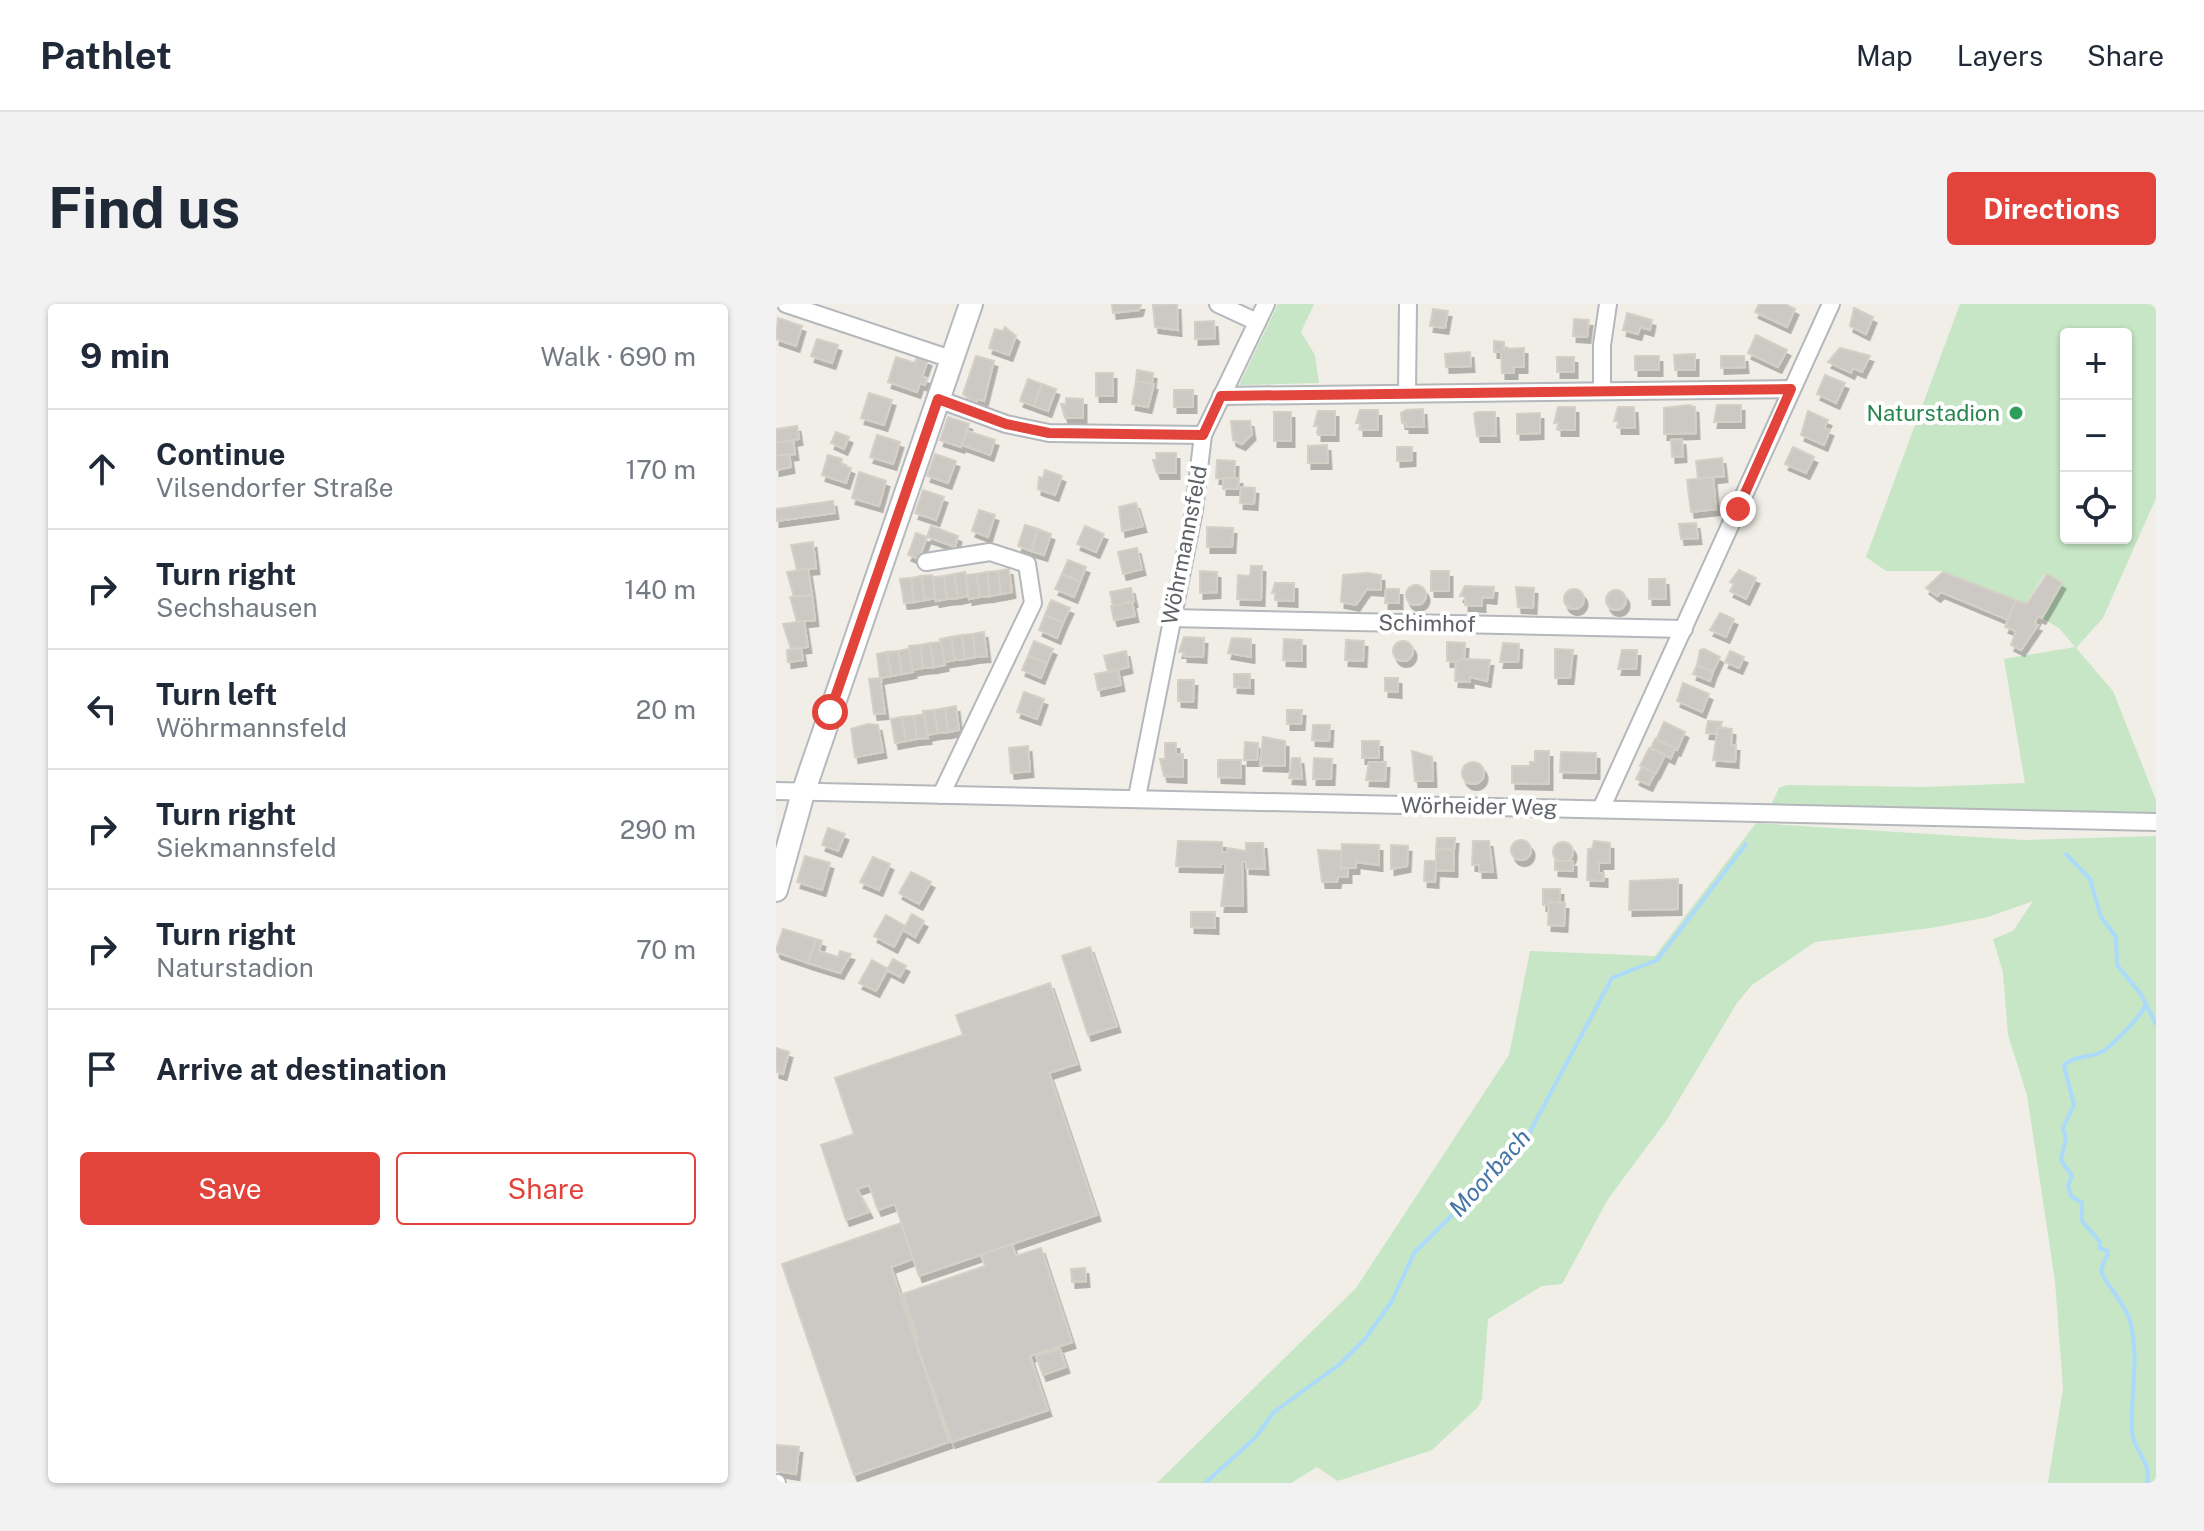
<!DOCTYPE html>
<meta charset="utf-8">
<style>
:root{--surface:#fff;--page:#f2f2f3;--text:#1f2937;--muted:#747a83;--line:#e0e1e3;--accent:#e2443b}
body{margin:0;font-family:"Public Sans",sans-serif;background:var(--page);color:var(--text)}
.controls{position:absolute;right:24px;top:24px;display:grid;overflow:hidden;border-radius:8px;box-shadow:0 2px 6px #0004}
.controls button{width:72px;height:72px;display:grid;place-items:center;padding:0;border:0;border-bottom:2px solid var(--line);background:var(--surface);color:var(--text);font:40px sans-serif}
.stop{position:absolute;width:24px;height:24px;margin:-18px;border:6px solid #e2443b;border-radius:50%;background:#fff}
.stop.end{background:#e2443b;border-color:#fff;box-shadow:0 2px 8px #0008}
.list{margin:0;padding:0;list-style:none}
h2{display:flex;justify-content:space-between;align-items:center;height:104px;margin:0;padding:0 32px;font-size:34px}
h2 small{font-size:26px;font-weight:400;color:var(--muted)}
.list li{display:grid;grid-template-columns:52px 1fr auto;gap:24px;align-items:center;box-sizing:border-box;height:120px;padding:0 32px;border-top:2px solid var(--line)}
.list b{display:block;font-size:30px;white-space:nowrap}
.list p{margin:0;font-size:26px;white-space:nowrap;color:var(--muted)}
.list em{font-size:26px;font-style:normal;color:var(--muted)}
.actions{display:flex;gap:16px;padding:24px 32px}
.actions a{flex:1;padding:18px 0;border:2px solid var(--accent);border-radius:8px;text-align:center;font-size:28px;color:var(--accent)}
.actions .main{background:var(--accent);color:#fff}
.icon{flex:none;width:44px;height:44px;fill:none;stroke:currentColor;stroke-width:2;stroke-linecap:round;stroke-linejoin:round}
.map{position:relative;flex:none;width:1380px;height:1179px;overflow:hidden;border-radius:8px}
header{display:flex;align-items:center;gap:48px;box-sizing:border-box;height:112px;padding:0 40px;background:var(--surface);border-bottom:2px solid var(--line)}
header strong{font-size:38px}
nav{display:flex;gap:44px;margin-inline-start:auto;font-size:28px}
.intro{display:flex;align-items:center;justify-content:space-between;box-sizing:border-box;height:192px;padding:0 48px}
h1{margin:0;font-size:56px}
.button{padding:20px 36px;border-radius:8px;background:var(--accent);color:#fff;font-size:28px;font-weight:700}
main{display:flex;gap:48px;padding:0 48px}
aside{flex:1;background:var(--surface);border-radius:8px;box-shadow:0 2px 6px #0004}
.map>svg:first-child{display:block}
.green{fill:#c6e6c5;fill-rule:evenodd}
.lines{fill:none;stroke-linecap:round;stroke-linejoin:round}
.stream{stroke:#acdafb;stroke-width:4}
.building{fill:#ccc9c4;stroke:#d5d0c6;stroke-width:2;filter:url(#shadow)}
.minor-casing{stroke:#b4b7bb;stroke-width:20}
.secondary-casing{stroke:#b6b9be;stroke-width:26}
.minor{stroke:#fff;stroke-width:16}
.secondary{stroke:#fff;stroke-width:22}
.route{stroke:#e2443b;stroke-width:10}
.leisure-dot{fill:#2e9e5b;stroke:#fff;stroke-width:3}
.labels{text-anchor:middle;stroke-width:8;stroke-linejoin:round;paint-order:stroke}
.leisure-label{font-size:22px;fill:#27864d;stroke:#fff;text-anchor:end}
.street-label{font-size:22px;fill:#5f6267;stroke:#fff}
.water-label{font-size:24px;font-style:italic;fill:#4576a5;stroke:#fff}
</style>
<header>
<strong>Pathlet</strong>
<nav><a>Map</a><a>Layers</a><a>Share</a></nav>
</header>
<div class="intro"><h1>Find us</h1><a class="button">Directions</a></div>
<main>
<aside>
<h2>9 min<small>Walk · 690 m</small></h2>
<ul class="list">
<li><svg class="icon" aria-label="ahead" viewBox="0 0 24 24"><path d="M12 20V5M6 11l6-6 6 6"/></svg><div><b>Continue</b><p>Vilsendorfer Straße</p></div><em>170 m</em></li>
<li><svg class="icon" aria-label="right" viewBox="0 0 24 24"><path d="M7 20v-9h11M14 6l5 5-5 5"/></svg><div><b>Turn right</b><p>Sechshausen</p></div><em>140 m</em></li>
<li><svg class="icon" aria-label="left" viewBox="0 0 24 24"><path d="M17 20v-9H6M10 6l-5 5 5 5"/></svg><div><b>Turn left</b><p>Wöhrmannsfeld</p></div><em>20 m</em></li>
<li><svg class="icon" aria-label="right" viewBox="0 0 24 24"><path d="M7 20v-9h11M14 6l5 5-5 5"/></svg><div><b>Turn right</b><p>Siekmannsfeld</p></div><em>290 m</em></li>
<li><svg class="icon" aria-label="right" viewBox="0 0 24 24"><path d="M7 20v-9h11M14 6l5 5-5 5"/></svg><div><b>Turn right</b><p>Naturstadion</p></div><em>70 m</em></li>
<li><svg class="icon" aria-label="arrive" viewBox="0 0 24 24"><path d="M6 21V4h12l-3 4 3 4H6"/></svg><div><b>Arrive at destination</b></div></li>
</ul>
<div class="actions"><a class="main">Save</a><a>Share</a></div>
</aside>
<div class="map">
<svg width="1380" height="1179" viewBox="0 0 1380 1179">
<defs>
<filter id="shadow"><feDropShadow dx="3.5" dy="6" stdDeviation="0" flood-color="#0004"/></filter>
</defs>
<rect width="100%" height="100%" fill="#f0eee7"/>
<g class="green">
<polygon points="502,0 538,0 525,28 539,51 543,79 463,81"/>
<path d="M1184,0H1380V194L1327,314L1300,344L1337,387L1380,496V513L1254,507L994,503L1003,484L1011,481L1150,483L1249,479L1228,355L1299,343L1283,324L1266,314L1286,278L1268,271L1250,300L1167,267H1110L1090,253ZM1290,30H1350V234H1290Z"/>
<polygon points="980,519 1248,536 1380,532 1380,1179 1272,1179 1287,1084 1279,977 1251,791 1232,731 1227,669 1217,635 1237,627 1257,597 1212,613 1155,624 1039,638 976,681 961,699 890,817 832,895 786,980 766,982 712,1015 706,1095 702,1103 656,1146 562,1177 541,1163 515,1179 381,1179 580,984 733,751 754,647 879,652"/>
</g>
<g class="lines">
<g class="stream">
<polyline points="1290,550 1314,575 1325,613 1340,633 1341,661 1364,689 1380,720"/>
<path d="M1370,699C1368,710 1339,738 1329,746C1317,755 1297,750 1288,762L1298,801L1287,824L1290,834L1285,856L1296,872L1292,882L1295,892L1306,899V917L1324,938L1323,944L1332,947C1332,955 1324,960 1326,969C1329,980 1348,997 1354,1017C1364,1055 1354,1090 1356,1128C1357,1148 1376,1156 1371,1179"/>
<polyline points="429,1179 479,1134 498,1108 564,1060 589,1035 616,997 638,949 748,839 836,674 881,656 970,540"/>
</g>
</g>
<g class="building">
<polygon points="336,0 365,0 363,6 337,9"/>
<polygon points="401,0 402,26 379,23 377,1"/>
<polygon points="983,0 1009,0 1019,5 1011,23 979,8"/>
<polygon points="1078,4 1097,13 1090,30 1074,22"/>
<polygon points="657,5 672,7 669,24 654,22"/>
<polygon points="851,9 876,16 874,26 864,23 862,30 847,26"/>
<polygon points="2,14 26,22 20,42 0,35"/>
<polygon points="798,15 813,16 811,33 797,32"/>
<polygon points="438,17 439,34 419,35 419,18"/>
<polygon points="229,23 240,32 233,51 213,44 219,25 227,27"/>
<polygon points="980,31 1011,46 1002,63 972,49"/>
<polygon points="41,35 62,41 56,59 35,52"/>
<polygon points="718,37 728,38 728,45 748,44 748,63 738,63 738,69 726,69 725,48 718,48"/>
<polygon points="1064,44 1094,52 1086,68 1077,64 1075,69 1052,58"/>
<polygon points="694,48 695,62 670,63 669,50"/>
<polygon points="919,50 919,66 899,66 898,51"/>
<polygon points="141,52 152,56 146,73 151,74 149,81 144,79 141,88 112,78 120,53 139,59"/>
<polygon points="200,52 218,57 208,97 201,95 200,99 187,90"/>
<rect x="859" y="52" width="24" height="14"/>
<polygon points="945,52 968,52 969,63 945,64"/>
<rect x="781" y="53" width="17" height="15"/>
<polygon points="361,66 377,69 376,79 360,77"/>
<rect x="320" y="69" width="17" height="23"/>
<polygon points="1049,71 1069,79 1060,99 1041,90"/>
<polygon points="252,75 266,80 258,102 244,97"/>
<polygon points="360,77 378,80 372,103 356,100"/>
<polygon points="266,80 280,85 272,107 258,102"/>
<rect x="398" y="86" width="19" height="17"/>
<polygon points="93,89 116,96 108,121 85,114"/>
<polygon points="290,94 307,95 307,114 289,114 285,100 290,100"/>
<polygon points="913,101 919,103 920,129 888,130 888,104"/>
<polygon points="941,101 965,101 965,118 938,118"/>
<polygon points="782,103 799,103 799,126 782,126 782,119 778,119"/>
<polygon points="842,103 858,103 859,124 842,124 842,117 838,117"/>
<polygon points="647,105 648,123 630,123 630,119 626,119 625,109 630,106"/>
<polygon points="584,106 602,106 602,126 584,126 584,119 580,119"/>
<polygon points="542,107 559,107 559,131 542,131 542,122 538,122"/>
<polygon points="1032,107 1052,116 1048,124 1054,126 1048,141 1025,131"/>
<rect x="498" y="108" width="17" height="29"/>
<polygon points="701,108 719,108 720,132 701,132 698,110"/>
<polygon points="764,109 764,129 741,130 741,110"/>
<polygon points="172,113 193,120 185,143 164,136"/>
<polygon points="455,117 474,117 476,130 466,140 457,136"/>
<polygon points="21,122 23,135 0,139 0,125"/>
<polygon points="191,127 219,136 214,151 186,141"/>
<polygon points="60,128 73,133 68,145 55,139"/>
<polygon points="101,131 124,138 117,160 94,153"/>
<polygon points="906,135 907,152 896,153 895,136"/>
<polygon points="17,136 19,150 0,152 0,139"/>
<polygon points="551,141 552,159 532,159 532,142"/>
<polygon points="621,143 636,143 636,156 621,157"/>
<polygon points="1017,143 1038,153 1030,169 1009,160"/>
<polygon points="380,149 400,149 400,169 381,169 377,156 381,156"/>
<polygon points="13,150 15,163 0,166 0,152"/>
<polygon points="159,150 180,157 172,179 151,172"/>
<polygon points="52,151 66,155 65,160 75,164 70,179 46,171"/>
<polygon points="946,154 948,172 922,175 920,157"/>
<polygon points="441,156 459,157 458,175 440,174"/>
<polygon points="269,166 286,172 279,191 262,185 263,173 267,174"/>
<polygon points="83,168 110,177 103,202 76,194"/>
<polygon points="937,173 940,205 915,208 911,176"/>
<polygon points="447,174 463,174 462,185 447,185"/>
<polygon points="465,183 479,184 478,200 464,199"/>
<polygon points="147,186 168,193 160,216 139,209"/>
<polygon points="57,197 59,209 0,217 0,205"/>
<polygon points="360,199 367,222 346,227 343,203"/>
<polygon points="203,206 219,211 212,233 196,227"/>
<polygon points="920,219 922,234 905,235 903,220"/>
<polygon points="249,221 262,225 255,247 242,242"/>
<polygon points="155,222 182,232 179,243 151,233"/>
<polygon points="309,222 328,230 320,248 301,240"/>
<polygon points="431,223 457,224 456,243 431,243"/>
<polygon points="262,225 275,230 268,251 255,247"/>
<polygon points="140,229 151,233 143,255 132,251"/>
<polygon points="37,238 40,264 21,266 15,241"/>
<polygon points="361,244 366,265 347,270 342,248"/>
<polygon points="292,256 310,263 304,278 286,270"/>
<polygon points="475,262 486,262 485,296 461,295 462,271 474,272"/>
<polygon points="32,265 36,291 18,293 11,268"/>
<polygon points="233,265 236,288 225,290 222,267"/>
<polygon points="963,266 980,274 970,295 954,287 958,280 954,278"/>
<polygon points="222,267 225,290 214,292 211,268"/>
<polygon points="424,267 441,268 441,288 424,289"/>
<rect x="655" y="267" width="18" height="20"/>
<polygon points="189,268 192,292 182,294 178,270"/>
<polygon points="211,268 214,292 204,293 200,270"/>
<polygon points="1167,268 1240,296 1232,316 1165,288 1161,292 1150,284"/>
<polygon points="591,269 605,271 605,286 591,285 580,301 565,298 567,271"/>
<polygon points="178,270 182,294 171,295 168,272"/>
<polygon points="200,270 204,293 193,295 190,271"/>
<polygon points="286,270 304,278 298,293 279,285"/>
<polygon points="1271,270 1286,279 1266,314 1262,312 1258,320 1262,321 1245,346 1235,341 1240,327 1229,323 1240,296 1251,300"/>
<polygon points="156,271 160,294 149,296 145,272"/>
<polygon points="145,272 149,296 138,298 135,274"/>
<polygon points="168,272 171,295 160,297 157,273"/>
<polygon points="135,274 138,298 128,299 124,275"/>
<polygon points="873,275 889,275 890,295 873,295"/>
<polygon points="499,279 518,279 518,297 499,296 499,289 496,289"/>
<circle cx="640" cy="291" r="10"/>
<polygon points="689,282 718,283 717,294 706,293 706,302 689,301 689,292 684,292"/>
<polygon points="740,283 758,284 757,304 742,303"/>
<polygon points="355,284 358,297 337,302 334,288"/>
<circle cx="798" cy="295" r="10"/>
<polygon points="610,285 623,285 623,299 609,299"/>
<circle cx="840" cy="296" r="10"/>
<polygon points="36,291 39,316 21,318 14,293"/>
<polygon points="275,296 294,304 287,319 269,311"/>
<polygon points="356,298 359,312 338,316 335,302"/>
<polygon points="944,309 958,315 950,333 934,326"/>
<polygon points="269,311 287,319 281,334 263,326"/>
<polygon points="28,317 32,343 15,345 7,320"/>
<polygon points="208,328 211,352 200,353 196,330"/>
<polygon points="196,330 200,353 189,355 186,331"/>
<polygon points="186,331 189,355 179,356 175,333"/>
<polygon points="175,333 179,356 168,358 164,335"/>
<polygon points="408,333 428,334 427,353 408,352 408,348 403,348"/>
<polygon points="456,334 475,335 475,353 452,349"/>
<polygon points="508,335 526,336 526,357 507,356"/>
<polygon points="570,336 588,337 587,357 569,356"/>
<circle cx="627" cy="347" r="10"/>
<polygon points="258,337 277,345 271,359 252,352"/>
<polygon points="165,338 169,361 158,363 154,339"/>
<polygon points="671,338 689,339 688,358 671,357"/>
<polygon points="154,339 158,363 147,364 144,341"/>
<polygon points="727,339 743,340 742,358 724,358"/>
<polygon points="144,341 147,364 136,366 133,342"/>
<polygon points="25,344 27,356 12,358 11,346"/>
<polygon points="133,345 137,368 126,370 122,347"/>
<polygon points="779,345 797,346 794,374 779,374"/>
<polygon points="928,345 944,353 937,368 921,361 924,346"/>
<polygon points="846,346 861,346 860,365 842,365"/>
<polygon points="122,347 126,370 115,372 111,348"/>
<polygon points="350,347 353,363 332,368 328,352"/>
<polygon points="954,347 968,353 963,364 949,358"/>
<polygon points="111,348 115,372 104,374 101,350"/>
<polygon points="252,352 271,359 265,374 246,366"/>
<polygon points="688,355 714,356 711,377 694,373 694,378 679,377 680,357"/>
<polygon points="921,361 937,368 934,377 917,370"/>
<polygon points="342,366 345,381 322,386 319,370"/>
<polygon points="458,370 474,370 474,384 458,383"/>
<polygon points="104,374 109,409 98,410 93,375"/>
<polygon points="609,374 622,374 622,388 609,387"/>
<polygon points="402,376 418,376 417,398 402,397"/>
<polygon points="907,379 933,390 926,408 901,397"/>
<polygon points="248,388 268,395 261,415 241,408"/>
<polygon points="180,402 183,426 172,428 169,404"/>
<polygon points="169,404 172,428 162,429 158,406"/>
<polygon points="158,406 162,429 151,431 147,407"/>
<polygon points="511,406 526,406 525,420 511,420"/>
<polygon points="148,410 152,434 141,435 137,412"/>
<polygon points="137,412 141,435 130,437 126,413"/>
<polygon points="126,413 130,437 119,439 115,415"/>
<polygon points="932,417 946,418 942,430 930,429"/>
<polygon points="888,418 909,428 901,446 880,436"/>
<polygon points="92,420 102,421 107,448 79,453 75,425"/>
<polygon points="537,421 554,421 553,437 536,436"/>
<polygon points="942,423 956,425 955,441 960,441 959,458 937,456"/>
<polygon points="487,433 509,437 509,462 484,461"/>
<polygon points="879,435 899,444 895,454 875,444"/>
<rect x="586" y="437" width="17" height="17"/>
<polygon points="469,438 482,439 481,456 468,456"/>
<polygon points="389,439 400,439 400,450 407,450 407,473 388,472 384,455 389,455"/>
<polygon points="252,442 254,467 235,469 233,444"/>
<polygon points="873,444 889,451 880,469 864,462"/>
<polygon points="636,447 656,453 657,477 639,477"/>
<polygon points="759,447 773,447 773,480 736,479 736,462 754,462 754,458 759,458"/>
<polygon points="785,448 820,449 820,469 784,468"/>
<polygon points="516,454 524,454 526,475 513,474"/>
<polygon points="538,454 556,455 555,475 537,475"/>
<polygon points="442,456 465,456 465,474 442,473"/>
<polygon points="593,458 610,458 609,477 590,476"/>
<circle cx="697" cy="469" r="11"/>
<polygon points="866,463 879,469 873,481 860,475"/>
<polygon points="52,524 69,530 62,547 46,541"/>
<polygon points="661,534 679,534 678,546 660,545"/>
<circle cx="745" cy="546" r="10"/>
<polygon points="402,537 446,538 446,548 451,548 451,544 470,547 470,539 487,539 489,565 470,564 470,558 466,558 467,602 445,602 450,560 445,560 445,563 400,562"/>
<polygon points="697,537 713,537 717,568 703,568 703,561 696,561"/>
<polygon points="818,537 834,539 834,559 823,559 823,569 828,569 828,577 811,576 812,545 816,545"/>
<circle cx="787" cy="548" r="10"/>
<polygon points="566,540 603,541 603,561 580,558 580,564 565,564"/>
<polygon points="615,541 632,542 631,562 615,565"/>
<polygon points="660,545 678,546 678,567 660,566"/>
<polygon points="542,546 565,547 565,564 572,564 572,573 562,573 561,578 546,578"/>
<polygon points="29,552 54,559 46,586 21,578"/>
<polygon points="97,553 114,560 103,586 84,578"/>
<polygon points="649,557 660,557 659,578 648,577"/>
<polygon points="779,557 797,557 797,567 779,566"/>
<polygon points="135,568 155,578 143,600 123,589"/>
<polygon points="902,575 902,605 853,606 854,577"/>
<polygon points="767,585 784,585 784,598 767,601"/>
<polygon points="773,598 789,599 788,622 772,621"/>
<polygon points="415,608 439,608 439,624 415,623"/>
<polygon points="136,610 148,617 139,633 127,626"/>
<polygon points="110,611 129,622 118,643 98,632"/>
<polygon points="7,625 40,635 32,659 2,649 0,646"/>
<polygon points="40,635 46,637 43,647 62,653 64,647 75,650 64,669 32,659"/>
<polygon points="314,643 341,722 312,731 286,652"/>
<polygon points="117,655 130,662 124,673 111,666"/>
<polygon points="96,656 112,665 100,687 83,679"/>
<polygon points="274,679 301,760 273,769 321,911 143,972 119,900 102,906 93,881 81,885 93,908 70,916 45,841 78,830 59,774 187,731 180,711"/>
<polygon points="0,744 13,748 7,770 0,768"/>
<polygon points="125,919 137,955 115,963 173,1138 78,1171 6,960"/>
<polygon points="236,940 240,952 265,944 296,1038 254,1052 272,1106 176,1138 139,1036 142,1035 127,990 209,962 205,951"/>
<polygon points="309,964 310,977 296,978 295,965"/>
<polygon points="284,1045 290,1063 267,1071 260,1052"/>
<polygon points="0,1141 23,1143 20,1170 0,1167"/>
</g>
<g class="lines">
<g class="minor-casing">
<g id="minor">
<polyline points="10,0 175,55"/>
<polyline points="442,0 481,18"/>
<polyline points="826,87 826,41 832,0"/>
<polyline points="631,89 632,0"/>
<polyline points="445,92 1015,85"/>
<polyline points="162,95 230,120 273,129 427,131"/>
<polyline points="150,258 214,248 251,260 257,299 165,491"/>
<polyline points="394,314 908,325"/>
<polyline points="0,487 1380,518"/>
<polyline points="361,493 418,206 427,131 490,0"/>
<polyline points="825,505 1055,0"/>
<polyline points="0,1179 1,1179"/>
</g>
</g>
<g class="secondary-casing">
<polyline id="secondary" points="0,586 27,489 195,0"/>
</g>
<use href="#minor" class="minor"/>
<use href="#secondary" class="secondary"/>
</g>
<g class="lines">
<polyline class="route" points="54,408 162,95 230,120 273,129 427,131 445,92 1015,85 962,205"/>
</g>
<circle class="leisure-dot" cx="1240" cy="109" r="8"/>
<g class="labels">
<g class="leisure-label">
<text x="1224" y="117">Naturstadion</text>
</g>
<g class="street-label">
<text transform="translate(408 241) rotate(-79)" y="8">Wöhrmannsfeld</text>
<text transform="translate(651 319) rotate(1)" y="8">Schimhof</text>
<text transform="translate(703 502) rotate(1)" y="8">Wörheider Weg</text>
</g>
<g class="water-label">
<text transform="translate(714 869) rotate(-48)" y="8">Moorbach</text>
</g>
</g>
</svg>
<div class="controls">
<button>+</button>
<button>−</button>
<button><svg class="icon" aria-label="locate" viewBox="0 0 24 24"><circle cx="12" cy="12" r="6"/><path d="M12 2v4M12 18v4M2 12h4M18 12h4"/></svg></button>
</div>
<div class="stop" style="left:54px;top:408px"></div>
<div class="stop end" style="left:962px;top:205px"></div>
</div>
</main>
